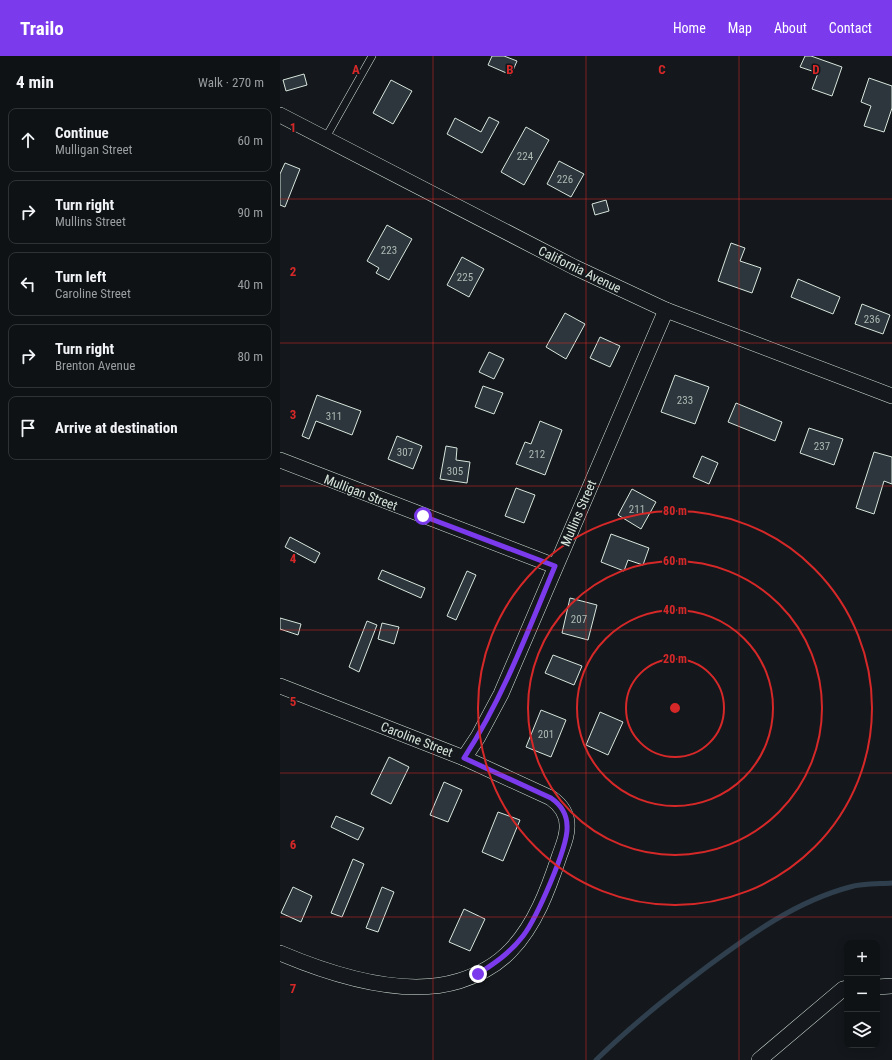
<!DOCTYPE html>
<meta charset="utf-8">
<style>
:root{--surface:#0f1215;--page:#181b1e;--text:#f1f3f6;--muted:#9b9ea0;--line:#2f3234;--accent:#7c3aed}
body{margin:0;font-family:"Roboto Condensed",sans-serif;background:var(--page);color:var(--text)}
.controls{position:absolute;right:12px;bottom:12px;display:grid;overflow:hidden;border-radius:8px;box-shadow:0 2px 10px #0003}
.controls button{width:36px;height:36px;display:grid;place-items:center;padding:0;border:0;border-bottom:1px solid var(--line);background:var(--surface);color:var(--text);font:20px sans-serif}
.stop{position:absolute;width:12px;height:12px;margin:-9px;border:3px solid #7c3aed;border-radius:50%;background:#fff}
.stop.end{background:#7c3aed;border-color:#fff;box-shadow:0 1px 4px #0008}
.list{margin:0;padding:0;list-style:none}
h2{display:flex;justify-content:space-between;align-items:center;height:52px;margin:0;padding:0 16px;font-size:17px}
h2 small{font-size:13px;font-weight:400;color:var(--muted)}
.list li{display:grid;grid-template-columns:26px 1fr auto;gap:12px;align-items:center;box-sizing:border-box;height:64px;margin:0 8px 8px;padding:0 8px;border:1px solid var(--line);border-radius:8px}
.list b{display:block;font-size:15px;white-space:nowrap}
.list p{margin:0;font-size:13px;white-space:nowrap;color:var(--muted)}
.list em{font-size:13px;font-style:normal;color:var(--muted)}
.icon{flex:none;width:22px;height:22px;fill:none;stroke:currentColor;stroke-width:2;stroke-linecap:round;stroke-linejoin:round}
.map{position:relative;flex:none;width:612px;height:1004px;overflow:hidden}
header{display:flex;align-items:center;gap:24px;box-sizing:border-box;height:56px;padding:0 20px;background:var(--accent);color:#fff}
header strong{font-size:19px}
nav{display:flex;gap:22px;margin-inline-start:auto;font-size:14px}
main{display:flex}
aside{flex:1;background:var(--surface)}
.map>svg:first-child{display:block}
.lines{fill:none;stroke-linecap:round;stroke-linejoin:round}
.stream{stroke:#2f3f4d;stroke-width:5}
.building{fill:#2c363c;stroke:#d8e6dc}
.service-casing{stroke:#d8e6dc;stroke-width:8}
.minor-casing{stroke:#d8e6dc;stroke-width:16}
.service{stroke:#14181c;stroke-width:7}
.minor{stroke:#14181c;stroke-width:15}
.route{stroke:#7c3aed;stroke-width:5}
.grid{fill:none;stroke:#d62828;stroke-width:1;stroke-opacity:0.55}
.ring{fill:none;stroke:#d62828;stroke-width:2}
.labels{text-anchor:middle;stroke-width:3;stroke-linejoin:round;paint-order:stroke}
.number-label{font-size:11px;fill:#adbab4}
.street-label{font-size:13px;fill:#d8e6dc;stroke:#14181c}
.grid-label{font-size:13px;text-anchor:middle;font-weight:bold;fill:#d62828;stroke:#14181c;stroke-width:3;stroke-linejoin:round;paint-order:stroke}
.centre{fill:#d62828;stroke:#14181c;stroke-width:2}
.ring-label{font-size:12px;text-anchor:middle;font-weight:bold;fill:#d62828;stroke:#14181c;stroke-width:3;stroke-linejoin:round;paint-order:stroke}
</style>
<header>
<strong>Trailo</strong>
<nav><a>Home</a><a>Map</a><a>About</a><a>Contact</a></nav>
</header>
<main>
<aside>
<h2>4 min<small>Walk · 270 m</small></h2>
<ul class="list">
<li><svg class="icon" aria-label="ahead" viewBox="0 0 24 24"><path d="M12 20V5M6 11l6-6 6 6"/></svg><div><b>Continue</b><p>Mulligan Street</p></div><em>60 m</em></li>
<li><svg class="icon" aria-label="right" viewBox="0 0 24 24"><path d="M7 20v-9h11M14 6l5 5-5 5"/></svg><div><b>Turn right</b><p>Mullins Street</p></div><em>90 m</em></li>
<li><svg class="icon" aria-label="left" viewBox="0 0 24 24"><path d="M17 20v-9H6M10 6l-5 5 5 5"/></svg><div><b>Turn left</b><p>Caroline Street</p></div><em>40 m</em></li>
<li><svg class="icon" aria-label="right" viewBox="0 0 24 24"><path d="M7 20v-9h11M14 6l5 5-5 5"/></svg><div><b>Turn right</b><p>Brenton Avenue</p></div><em>80 m</em></li>
<li><svg class="icon" aria-label="arrive" viewBox="0 0 24 24"><path d="M6 21V4h12l-3 4 3 4H6"/></svg><div><b>Arrive at destination</b></div></li>
</ul>
</aside>
<div class="map">
<svg width="612" height="1004" viewBox="0 0 612 1004">
<rect width="100%" height="100%" fill="#14181c"/>
<g class="lines">
<path class="stream" d="M316,1004C351,970 388,940 428,910C471,878 517,845 570,831C583,827 599,828 612,827"/>
</g>
<g class="building">
<polygon points="212,0 224,0 237,5 231,19 208,9"/>
<polygon points="525,0 531,0 562,11 552,40 532,33 538,17 520,11"/>
<polygon points="24,18 27,29 6,35 3,24"/>
<polygon points="589,22 612,30 612,52 604,76 584,70 591,50 581,46"/>
<polygon points="111,24 132,35 113,68 93,57"/>
<polygon points="209,61 219,66 202,97 167,78 175,62 201,76"/>
<polygon points="246,71 269,84 244,129 221,116"/>
<polygon points="279,105 304,118 291,141 267,128"/>
<polygon points="5,107 20,113 5,151 0,149 0,118"/>
<polygon points="326,144 329,155 315,159 312,148"/>
<polygon points="107,169 132,183 109,224 96,217 99,212 87,205"/>
<polygon points="451,187 465,192 460,205 481,212 472,237 438,225"/>
<polygon points="182,201 204,213 189,241 167,229"/>
<polygon points="518,223 560,241 553,258 511,241"/>
<polygon points="582,248 610,259 603,278 575,268"/>
<polygon points="285,257 305,268 286,303 266,291"/>
<polygon points="320,281 340,290 330,311 310,302"/>
<polygon points="209,296 224,303 214,323 199,316"/>
<polygon points="395,319 429,331 415,368 381,356"/>
<polygon points="203,330 223,337 214,358 195,351"/>
<polygon points="37,339 81,355 72,379 36,365 29,383 22,380"/>
<polygon points="456,347 502,366 495,385 448,366"/>
<polygon points="260,365 282,374 265,419 236,408 245,386 251,388"/>
<polygon points="529,372 563,383 554,409 520,397"/>
<polygon points="117,380 142,390 133,413 108,403"/>
<polygon points="166,390 177,392 176,404 190,406 187,427 160,423"/>
<polygon points="594,396 612,401 612,428 604,425 594,458 576,452"/>
<polygon points="422,400 438,407 429,428 413,421"/>
<polygon points="236,432 255,439 244,467 225,460"/>
<polygon points="352,433 376,446 361,473 338,459"/>
<polygon points="331,478 369,492 363,509 348,504 344,515 321,506"/>
<polygon points="10,481 40,497 35,507 5,491"/>
<polygon points="102,514 145,532 141,542 98,523"/>
<polygon points="187,515 196,519 176,564 167,560"/>
<polygon points="290,542 317,549 308,584 282,577"/>
<polygon points="0,562 21,568 18,579 0,573"/>
<polygon points="87,565 97,569 79,616 69,611"/>
<polygon points="102,567 119,571 114,588 98,583"/>
<polygon points="273,599 302,610 294,629 265,617"/>
<polygon points="261,654 286,664 271,701 246,691"/>
<polygon points="320,656 343,666 328,699 306,689"/>
<polygon points="109,701 129,711 111,748 91,738"/>
<polygon points="164,726 182,734 168,766 150,759"/>
<polygon points="218,756 240,764 223,805 202,796"/>
<polygon points="56,760 84,772 78,784 51,771"/>
<polygon points="73,803 84,808 62,861 51,857"/>
<polygon points="13,831 32,840 21,866 1,857"/>
<polygon points="102,831 114,836 98,876 86,872"/>
<polygon points="184,853 205,863 190,895 169,886"/>
</g>
<g class="lines">
<g class="service-casing">
<polyline id="service" points="45,83 92,0"/>
</g>
<g class="minor-casing">
<g id="minor">
<polyline points="0,59 294,211 386,254 612,340"/>
<polyline points="0,404 275,510"/>
<path d="M0,630L184,702L271,742C281,749 288,759 287,772C287,782 282,792 279,801C268,834 255,869 231,894C217,909 198,919 179,925C123,942 52,919 0,897"/>
<polyline points="184,702 198,681 221,638 386,254"/>
<polyline points="597,931 612,930"/>
<polyline points="479,1004 563,933 567,932"/>
</g>
</g>
<use href="#service" class="service"/>
<use href="#minor" class="minor"/>
</g>
<g class="lines">
<path class="route" d="M143,460L275,510C248,575 223,642 184,702L271,742C281,749 287,758 287,770C289,790 256,863 243,880C230,897 215,907 198,918"/>
</g>
<path class="grid" d="M153,0V1004M306,0V1004M459,0V1004M0,143H612M0,287H612M0,430H612M0,574H612M0,717H612M0,861H612"/>
<g class="ring">
<circle cx="395" cy="652" r="49"/>
<circle cx="395" cy="652" r="98"/>
<circle cx="395" cy="652" r="147"/>
<circle cx="395" cy="652" r="197"/>
</g>
<g class="labels">
<g class="number-label">
<text x="245" y="104">224</text>
<text x="285" y="127">226</text>
<text x="109" y="198">223</text>
<text x="185" y="225">225</text>
<text x="592" y="267">236</text>
<text x="405" y="348">233</text>
<text x="54" y="364">311</text>
<text x="542" y="394">237</text>
<text x="125" y="400">307</text>
<text x="257" y="402">212</text>
<text x="175" y="419">305</text>
<text x="357" y="457">211</text>
<text x="299" y="567">207</text>
<text x="266" y="682">201</text>
</g>
<g class="street-label">
<text transform="translate(300 213) rotate(26)" y="5">California Avenue</text>
<text transform="translate(81 436) rotate(21)" y="5">Mulligan Street</text>
<text transform="translate(298 457) rotate(-67)" y="5">Mullins Street</text>
<text transform="translate(137 683) rotate(21)" y="5">Caroline Street</text>
</g>
</g>
<g class="grid-label">
<text x="76" y="18">A</text>
<text x="230" y="18">B</text>
<text x="382" y="18">C</text>
<text x="536" y="18">D</text>
<text x="13" y="76">1</text>
<text x="13" y="220">2</text>
<text x="13" y="363">3</text>
<text x="13" y="507">4</text>
<text x="13" y="650">5</text>
<text x="13" y="793">6</text>
<text x="13" y="937">7</text>
</g>
<circle cx="395" cy="652" r="6" class="centre"/>
<g class="ring-label">
<text x="395" y="459">80 m</text>
<text x="395" y="509">60 m</text>
<text x="395" y="558">40 m</text>
<text x="395" y="607">20 m</text>
</g>
</svg>
<div class="controls">
<button>+</button>
<button>−</button>
<button><svg class="icon" aria-label="layers" viewBox="0 0 24 24"><path d="M12 4l9 5-9 5-9-5zM3 14l9 5 9-5"/></svg></button>
</div>
<div class="stop" style="left:143px;top:460px"></div>
<div class="stop end" style="left:198px;top:918px"></div>
</div>
</main>
